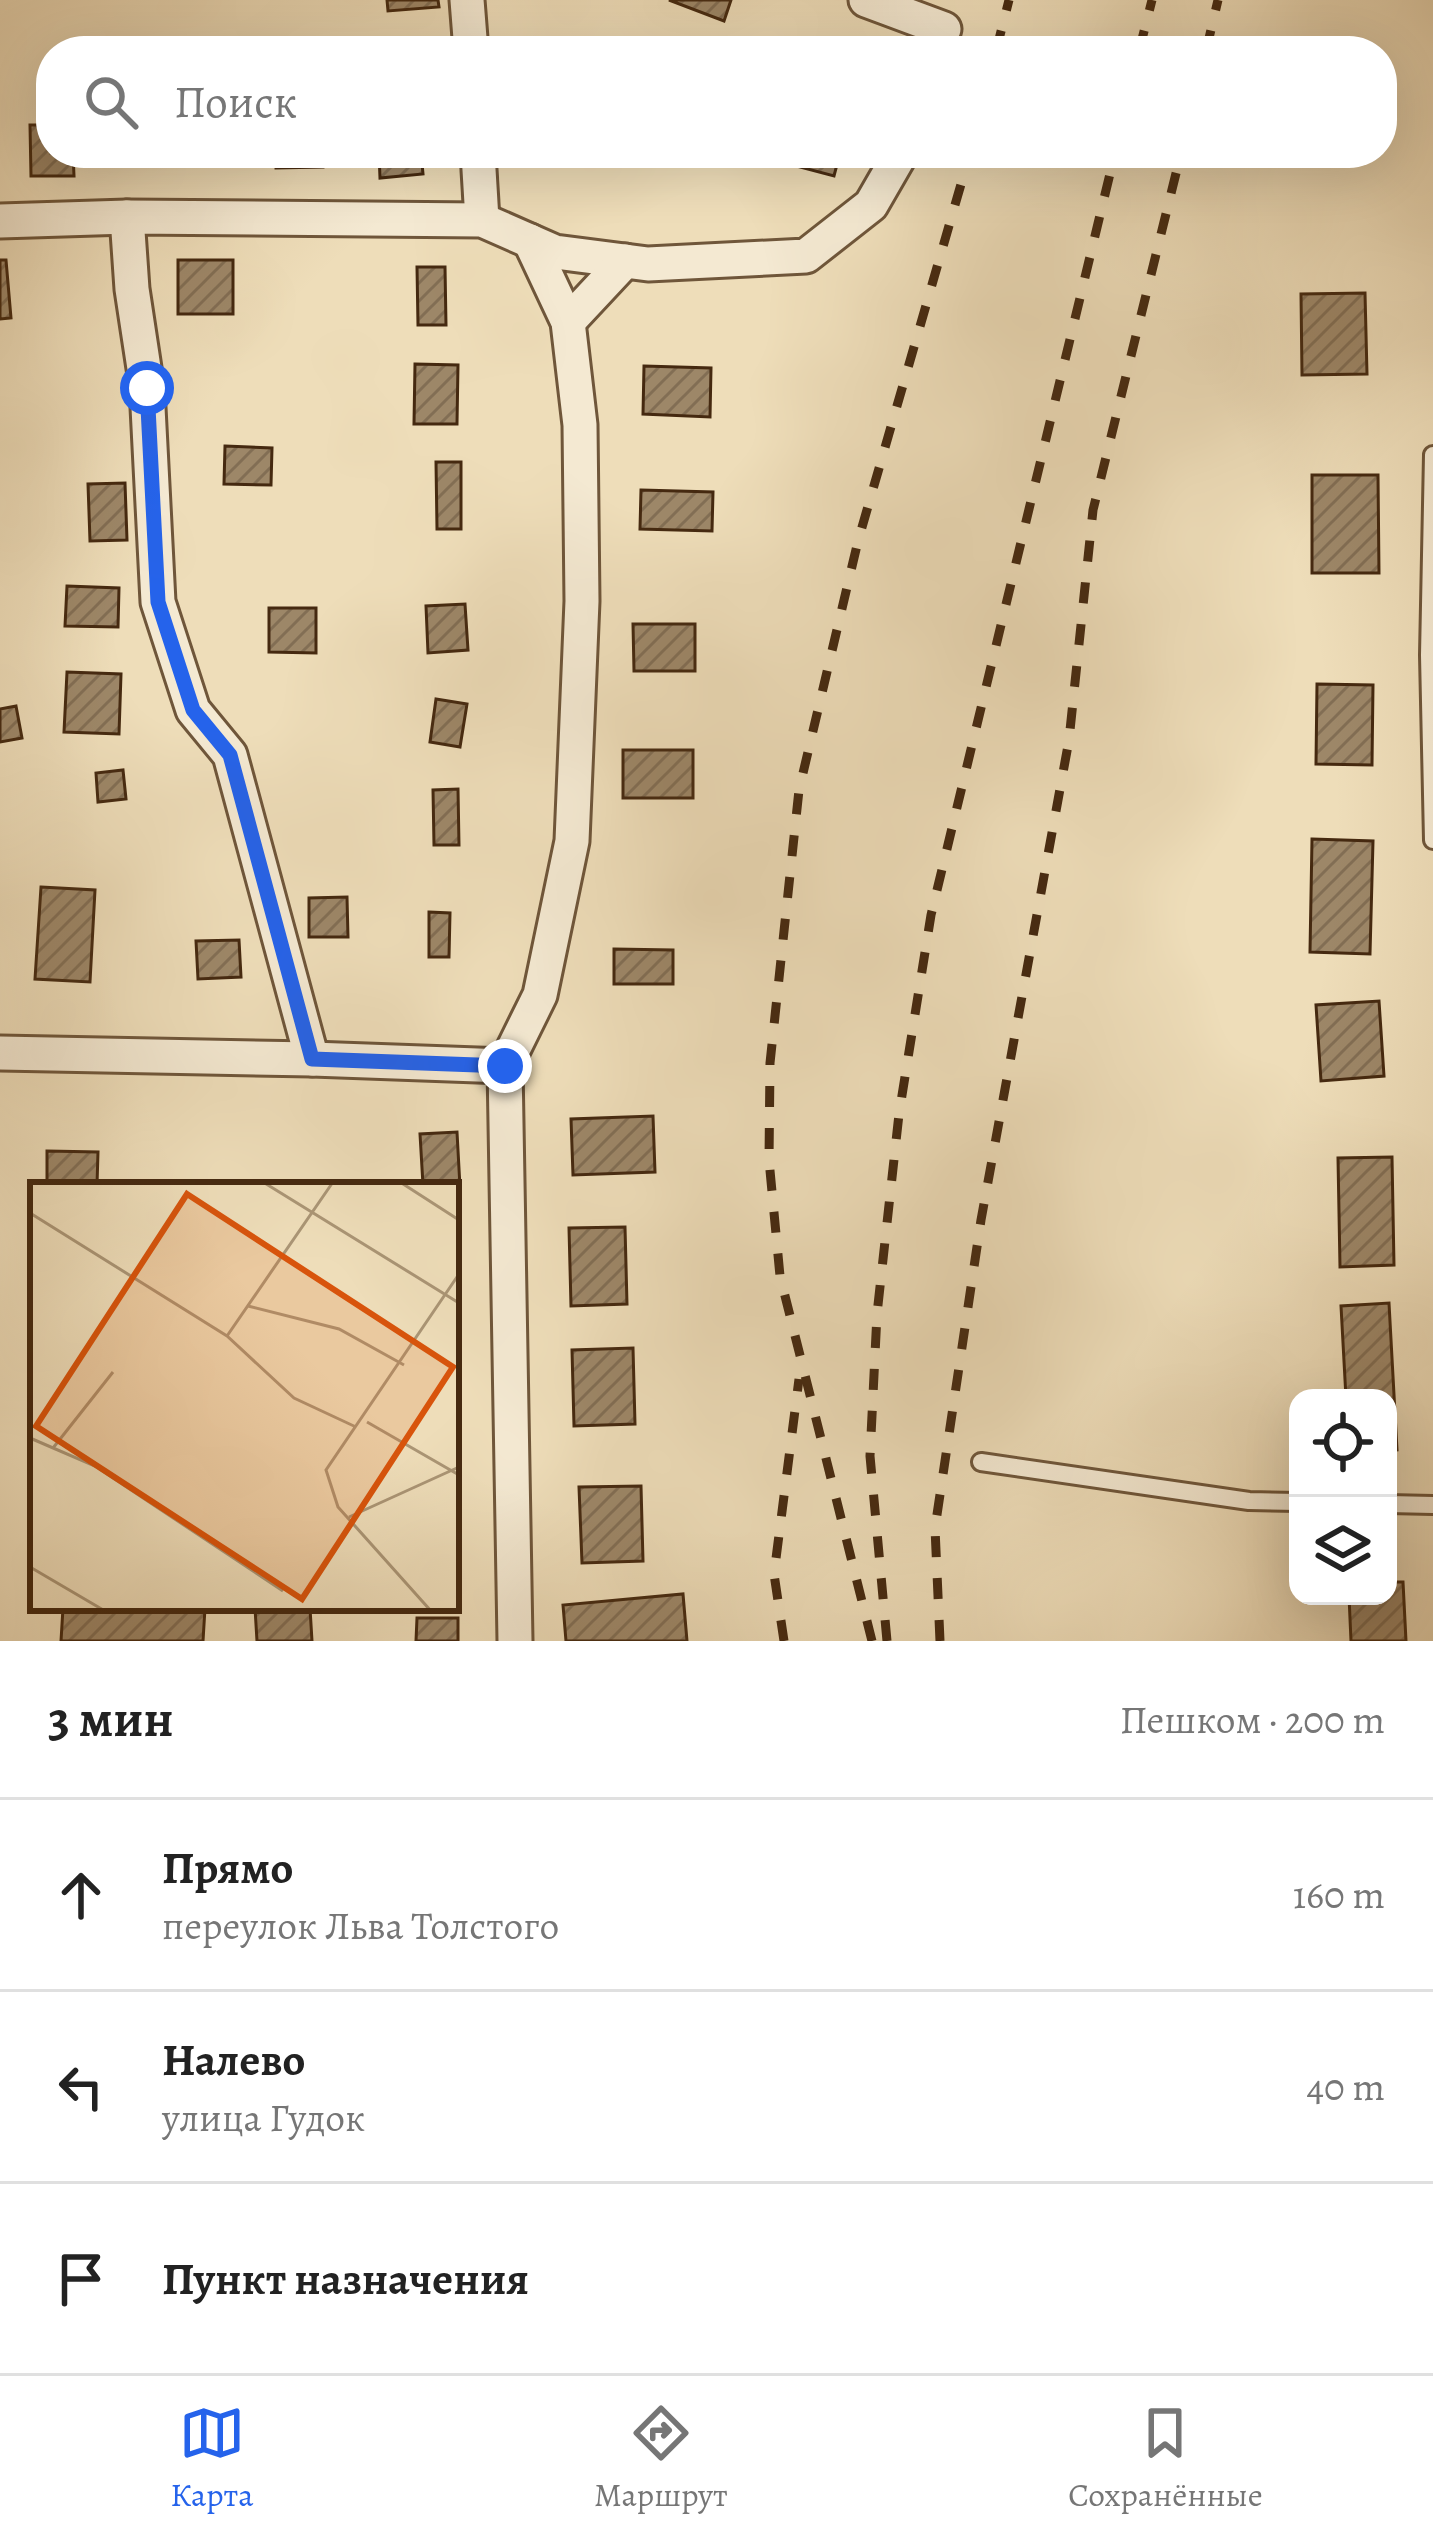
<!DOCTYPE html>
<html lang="ru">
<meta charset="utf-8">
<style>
:root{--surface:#fff;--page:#f2f2f2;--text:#222;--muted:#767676;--line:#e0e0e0;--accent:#2563eb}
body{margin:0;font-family:Alegreya,serif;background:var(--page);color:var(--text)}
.controls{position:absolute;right:36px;bottom:36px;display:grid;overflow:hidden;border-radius:24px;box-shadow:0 12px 48px #0002}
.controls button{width:108px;height:108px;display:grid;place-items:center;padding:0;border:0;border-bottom:3px solid var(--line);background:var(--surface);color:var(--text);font:60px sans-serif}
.stop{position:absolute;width:36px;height:36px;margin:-27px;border:9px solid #2563eb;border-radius:50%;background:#fff}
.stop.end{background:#2563eb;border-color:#fff;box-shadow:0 3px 12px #0008}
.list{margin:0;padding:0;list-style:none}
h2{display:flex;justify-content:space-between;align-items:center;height:156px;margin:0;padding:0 48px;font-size:51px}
h2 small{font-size:39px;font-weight:400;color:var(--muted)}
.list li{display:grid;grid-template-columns:78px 1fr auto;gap:36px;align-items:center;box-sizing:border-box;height:192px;padding:0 48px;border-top:3px solid var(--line)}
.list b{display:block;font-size:45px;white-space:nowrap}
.list p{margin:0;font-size:39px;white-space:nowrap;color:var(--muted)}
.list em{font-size:39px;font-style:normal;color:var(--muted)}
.icon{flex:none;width:66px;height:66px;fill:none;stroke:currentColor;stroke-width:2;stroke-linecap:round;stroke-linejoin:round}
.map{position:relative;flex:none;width:1433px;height:1641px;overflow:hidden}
.search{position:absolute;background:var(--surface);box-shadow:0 12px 48px #0002;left:36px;right:36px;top:36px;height:132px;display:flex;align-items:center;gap:30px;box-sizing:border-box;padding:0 42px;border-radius:48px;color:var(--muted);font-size:45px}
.sheet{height:732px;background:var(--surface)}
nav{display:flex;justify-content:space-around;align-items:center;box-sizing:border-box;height:168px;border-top:3px solid var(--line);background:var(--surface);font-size:33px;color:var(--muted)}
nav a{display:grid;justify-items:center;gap:6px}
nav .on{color:var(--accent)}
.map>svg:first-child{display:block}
.building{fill:url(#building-hatch);stroke:#452910;stroke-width:3}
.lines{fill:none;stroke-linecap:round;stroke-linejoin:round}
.service-casing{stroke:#6f563a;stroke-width:22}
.minor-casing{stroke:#6f563a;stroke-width:39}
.service{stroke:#f4e9d2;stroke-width:16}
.minor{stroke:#f4e9d2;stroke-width:33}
.rail{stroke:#452910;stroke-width:9;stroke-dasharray:21 21;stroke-linecap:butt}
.route{stroke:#2563eb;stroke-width:15}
.inset-road{fill:none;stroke:#aa9575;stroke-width:3}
.view{fill:#d8540c;fill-opacity:0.15;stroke:#d8540c;stroke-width:6}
.inset-edge{fill:none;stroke:#452910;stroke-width:6}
</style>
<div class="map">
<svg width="1433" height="1641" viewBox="0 0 1433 1641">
<defs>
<pattern id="building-hatch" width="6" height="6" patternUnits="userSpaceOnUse" patternTransform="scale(3)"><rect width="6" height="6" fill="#9d8768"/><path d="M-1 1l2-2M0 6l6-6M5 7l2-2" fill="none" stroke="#826e54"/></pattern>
</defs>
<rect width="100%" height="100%" fill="#eeddb9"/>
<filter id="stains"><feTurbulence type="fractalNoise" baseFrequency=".00167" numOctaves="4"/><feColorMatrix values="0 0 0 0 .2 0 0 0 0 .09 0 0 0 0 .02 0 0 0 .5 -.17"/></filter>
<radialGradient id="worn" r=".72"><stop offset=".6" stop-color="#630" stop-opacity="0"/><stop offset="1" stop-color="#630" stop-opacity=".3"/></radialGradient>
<g class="building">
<polygon points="387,0 438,0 439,7 388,11"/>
<polygon points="669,0 731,0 724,21"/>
<polygon points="30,125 51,125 51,153 73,153 74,176 31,176"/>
<rect x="142" y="153" width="38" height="11"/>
<polygon points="275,153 323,153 323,167 276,168"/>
<polygon points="379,153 421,153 423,174 380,178"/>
<polygon points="784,153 840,153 834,176 781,162"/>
<polygon points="0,260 6,260 11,318 0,319"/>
<rect x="178" y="260" width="55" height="54"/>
<polygon points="417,267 445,267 446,325 418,325"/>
<polygon points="1365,293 1367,374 1302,375 1301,294"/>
<polygon points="415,364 458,365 457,424 414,424"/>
<polygon points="644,366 711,368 710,417 643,414"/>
<polygon points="225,446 272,448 271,485 224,484"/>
<polygon points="436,462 461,462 461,529 437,529"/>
<polygon points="1312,475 1378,475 1379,573 1312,573"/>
<polygon points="125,483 127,540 90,541 88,484"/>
<polygon points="641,490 713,492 712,531 640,529"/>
<polygon points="67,586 119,588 118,627 65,626"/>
<polygon points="465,604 468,650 428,653 426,606"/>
<polygon points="269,608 316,608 316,653 269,652"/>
<polygon points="633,624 695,624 695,671 634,671"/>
<polygon points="67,672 121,674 119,734 64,732"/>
<polygon points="1317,684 1373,685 1372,765 1316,764"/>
<polygon points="436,699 467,704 460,747 430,742"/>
<polygon points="16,706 22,738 0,742 0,709"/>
<rect x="623" y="750" width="70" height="48"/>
<polygon points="123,770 126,799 98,802 96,773"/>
<polygon points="458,789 459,845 434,845 433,790"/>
<polygon points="1312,839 1373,841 1370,954 1310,952"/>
<polygon points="41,887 95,890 90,982 35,979"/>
<polygon points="347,897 348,937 309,937 309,898"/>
<polygon points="429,912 450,913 449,957 429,957"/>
<polygon points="239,940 241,977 198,979 196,941"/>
<polygon points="614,949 673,950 673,984 614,984"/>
<polygon points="1379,1001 1384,1076 1321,1081 1316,1005"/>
<polygon points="653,1116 655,1172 573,1175 571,1119"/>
<polygon points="457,1132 460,1187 423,1185 420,1134"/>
<polygon points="47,1151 98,1152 97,1185 47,1185"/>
<polygon points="1392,1157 1394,1265 1340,1267 1338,1158"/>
<polygon points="625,1227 627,1304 571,1306 569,1228"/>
<polygon points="1389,1303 1397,1450 1388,1451 1388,1398 1346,1398 1341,1306"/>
<polygon points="633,1348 635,1424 574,1426 572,1350"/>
<polygon points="641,1486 643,1561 582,1563 579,1487"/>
<polygon points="1388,1582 1403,1582 1406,1641 1351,1641 1349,1596 1388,1596"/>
<polygon points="683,1594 687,1641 566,1641 563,1605"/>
<polygon points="63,1608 205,1608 203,1641 61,1641"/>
<polygon points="255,1608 310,1608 312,1641 257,1641"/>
<polygon points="417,1618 458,1618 458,1641 416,1641"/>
</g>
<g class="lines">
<g class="service-casing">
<g id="service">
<polyline points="1433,455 1429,655 1433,840"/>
<polyline points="981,1462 1249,1501 1298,1502"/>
<polyline points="1388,1504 1433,1505"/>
</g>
</g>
<g class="minor-casing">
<g id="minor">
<polyline points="467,0 471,51"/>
<polyline points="866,0 944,29"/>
<polyline points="478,153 482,220"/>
<polyline points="127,217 132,289 147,388 158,602 193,710 230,755 312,1059"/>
<polyline points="0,221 127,217 482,220 555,252 648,264 806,256 871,205 901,153"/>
<polyline points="568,322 625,261"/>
<polyline points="0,1053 312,1059 505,1066"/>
<polyline points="515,1641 505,1066 540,995 572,841 582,601 580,425 568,322 530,241"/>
</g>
</g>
<use href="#service" class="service"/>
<use href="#minor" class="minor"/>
<g class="rail">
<polyline points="996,51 1009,0"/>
<polyline points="1139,51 1152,0"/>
<polyline points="1206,51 1218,0"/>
<polyline points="784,1641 774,1574 799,1379"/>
<polyline points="872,1641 780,1276 769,1160 770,1063 799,790 858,541 970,153"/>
<polyline points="887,1641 870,1456 877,1314 899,1114 931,915 1115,153"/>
<polyline points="940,1641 935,1528 981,1220 1069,740 1093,510 1181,153"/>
</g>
</g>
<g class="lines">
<polyline class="route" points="147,388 158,602 193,710 230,755 312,1059 505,1066"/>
</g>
<g transform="translate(30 1182)">
<rect width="429" height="429" fill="#eeddb9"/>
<path class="inset-road" d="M233,0L429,121M370,0L429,38M0,31L197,154L264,216L326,245M218,124L309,147L374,183M197,154L303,0M337,240L429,293M0,256L65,284L253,409M23,266L83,190M319,335L429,285M0,385L75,429M401,429L308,325L296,288L429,92"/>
<path class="view" d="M157,12L423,185L272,417L6,244Z"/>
<rect width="429" height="429" class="inset-edge"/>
</g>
<rect width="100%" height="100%" filter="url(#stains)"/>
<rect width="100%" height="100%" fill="url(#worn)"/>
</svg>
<div class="controls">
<button><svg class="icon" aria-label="locate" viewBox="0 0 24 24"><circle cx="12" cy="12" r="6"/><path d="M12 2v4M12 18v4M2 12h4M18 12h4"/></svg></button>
<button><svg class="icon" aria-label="layers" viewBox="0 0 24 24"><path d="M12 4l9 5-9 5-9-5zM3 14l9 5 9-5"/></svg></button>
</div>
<div class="stop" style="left:147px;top:388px"></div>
<div class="stop end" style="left:505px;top:1066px"></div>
<div class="search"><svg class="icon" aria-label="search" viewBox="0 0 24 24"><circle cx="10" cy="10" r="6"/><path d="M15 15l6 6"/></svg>Поиск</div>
</div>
<section class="sheet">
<h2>3 мин<small>Пешком · 200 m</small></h2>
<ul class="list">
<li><svg class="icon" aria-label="ahead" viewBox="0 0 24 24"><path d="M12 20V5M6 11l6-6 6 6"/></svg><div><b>Прямо</b><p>переулок Льва Толстого</p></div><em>160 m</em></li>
<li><svg class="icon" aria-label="left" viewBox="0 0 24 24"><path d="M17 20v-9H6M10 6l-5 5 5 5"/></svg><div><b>Налево</b><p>улица Гудок</p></div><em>40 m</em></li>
<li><svg class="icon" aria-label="arrive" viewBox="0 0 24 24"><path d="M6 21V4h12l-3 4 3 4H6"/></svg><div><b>Пункт назначения</b></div></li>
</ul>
</section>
<nav>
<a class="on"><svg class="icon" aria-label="map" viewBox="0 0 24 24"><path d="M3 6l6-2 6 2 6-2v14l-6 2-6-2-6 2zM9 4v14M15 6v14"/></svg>Карта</a>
<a><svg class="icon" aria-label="directions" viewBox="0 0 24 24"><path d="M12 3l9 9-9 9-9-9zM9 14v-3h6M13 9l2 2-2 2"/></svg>Маршрут</a>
<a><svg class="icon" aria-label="saved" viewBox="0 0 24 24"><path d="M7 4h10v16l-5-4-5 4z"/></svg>Сохранённые</a>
</nav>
